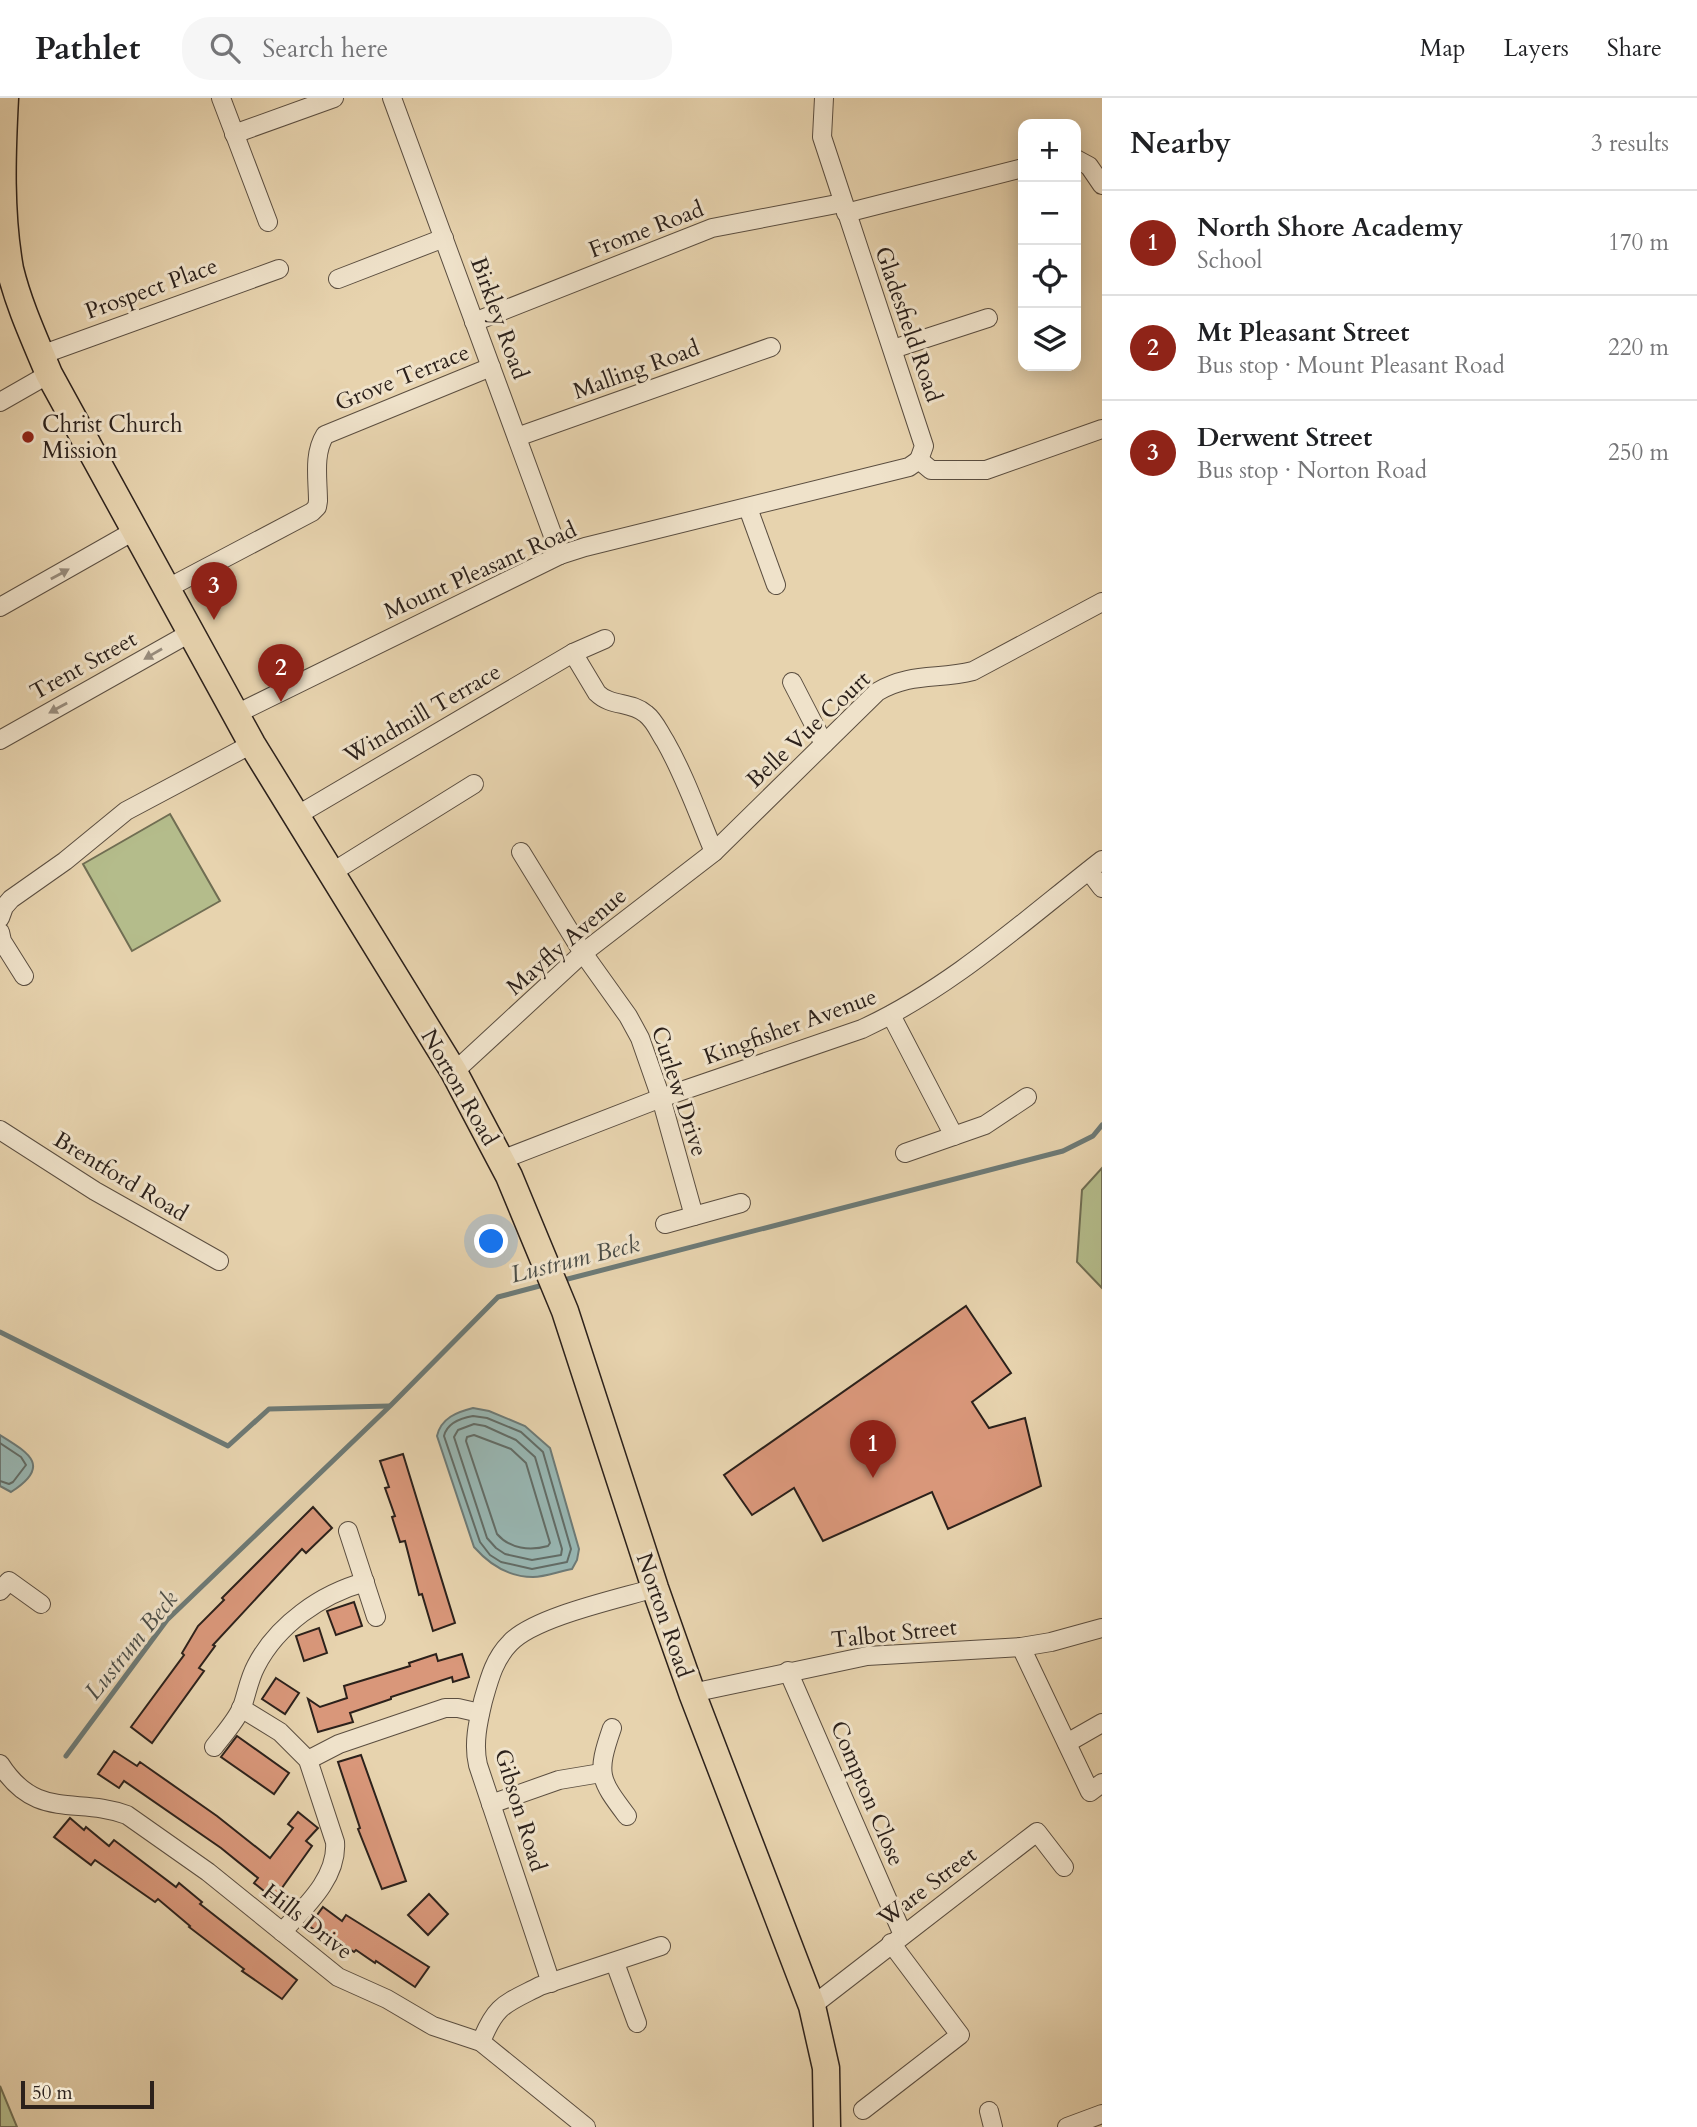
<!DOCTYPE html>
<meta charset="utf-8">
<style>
:root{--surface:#fff;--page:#f6f6f6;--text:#202124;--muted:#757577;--line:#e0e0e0;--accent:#8f2418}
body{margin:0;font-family:Cardo,serif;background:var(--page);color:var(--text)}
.controls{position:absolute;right:21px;top:21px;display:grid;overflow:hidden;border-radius:14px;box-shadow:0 4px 18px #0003}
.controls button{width:63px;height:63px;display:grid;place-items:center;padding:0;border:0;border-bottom:2px solid var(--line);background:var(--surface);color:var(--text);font:35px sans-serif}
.scale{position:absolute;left:21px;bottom:18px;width:133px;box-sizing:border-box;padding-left:7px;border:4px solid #2c211b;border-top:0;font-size:19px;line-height:24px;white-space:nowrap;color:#2c211b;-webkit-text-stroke:5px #efe2ca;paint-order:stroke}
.you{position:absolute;left:492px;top:1144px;width:24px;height:24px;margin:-18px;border:5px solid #fff;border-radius:50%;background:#1a73e8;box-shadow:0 0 0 10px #1a73e833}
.badge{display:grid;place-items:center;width:46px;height:46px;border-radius:50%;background:var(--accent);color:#fff;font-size:23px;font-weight:700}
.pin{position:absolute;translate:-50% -58px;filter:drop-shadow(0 2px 4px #0008)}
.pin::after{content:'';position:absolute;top:37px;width:24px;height:21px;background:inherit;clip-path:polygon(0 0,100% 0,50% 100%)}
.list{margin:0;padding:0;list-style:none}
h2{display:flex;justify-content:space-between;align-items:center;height:91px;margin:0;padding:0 28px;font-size:30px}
h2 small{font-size:23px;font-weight:400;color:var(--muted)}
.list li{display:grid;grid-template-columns:46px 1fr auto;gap:21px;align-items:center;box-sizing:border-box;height:105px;padding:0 28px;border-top:2px solid var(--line)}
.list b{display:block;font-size:26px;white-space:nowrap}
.list p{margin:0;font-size:23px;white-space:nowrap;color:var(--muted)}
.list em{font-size:23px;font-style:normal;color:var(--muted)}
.icon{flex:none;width:38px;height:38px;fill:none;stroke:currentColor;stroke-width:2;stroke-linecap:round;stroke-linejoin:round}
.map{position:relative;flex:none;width:1102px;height:2029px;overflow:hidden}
header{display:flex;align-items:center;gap:42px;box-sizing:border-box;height:98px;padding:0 35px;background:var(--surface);border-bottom:2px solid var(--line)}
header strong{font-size:33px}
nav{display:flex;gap:38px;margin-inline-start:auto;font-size:24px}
.search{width:490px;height:63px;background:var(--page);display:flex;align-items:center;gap:18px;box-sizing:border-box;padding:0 24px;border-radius:28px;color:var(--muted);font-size:26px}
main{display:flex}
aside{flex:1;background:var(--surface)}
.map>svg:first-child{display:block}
.green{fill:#b4bc8b;stroke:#706e53;stroke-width:2}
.water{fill:#98b6b2;stroke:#6d7a76;stroke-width:2}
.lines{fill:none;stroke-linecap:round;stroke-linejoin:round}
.shore{stroke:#626c66;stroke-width:2}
.stream{stroke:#6d7a76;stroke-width:5}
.building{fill:#d9977a;stroke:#2c211b;stroke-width:2}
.minor-casing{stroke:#5b4e40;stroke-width:20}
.primary-casing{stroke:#2c211b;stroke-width:29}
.minor{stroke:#efe2ca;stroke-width:18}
.primary{stroke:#e7d3ae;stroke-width:26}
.oneway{fill:#978b7b}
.poi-dot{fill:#8f2418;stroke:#efe2ca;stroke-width:2.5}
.labels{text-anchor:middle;stroke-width:6;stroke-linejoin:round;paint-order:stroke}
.street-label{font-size:23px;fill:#2c211b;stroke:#efe2ca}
.poi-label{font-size:23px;fill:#2c211b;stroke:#efe2ca;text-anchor:start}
.water-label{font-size:24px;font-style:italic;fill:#4c4e48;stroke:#efe2ca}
</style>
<header>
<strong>Pathlet</strong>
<div class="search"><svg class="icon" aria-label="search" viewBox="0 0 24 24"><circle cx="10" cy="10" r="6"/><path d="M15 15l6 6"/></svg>Search here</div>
<nav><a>Map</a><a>Layers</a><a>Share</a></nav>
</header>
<main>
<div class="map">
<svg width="1102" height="2029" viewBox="0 0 1102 2029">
<rect width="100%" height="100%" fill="#e7d3ae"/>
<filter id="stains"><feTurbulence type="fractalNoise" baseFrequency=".00286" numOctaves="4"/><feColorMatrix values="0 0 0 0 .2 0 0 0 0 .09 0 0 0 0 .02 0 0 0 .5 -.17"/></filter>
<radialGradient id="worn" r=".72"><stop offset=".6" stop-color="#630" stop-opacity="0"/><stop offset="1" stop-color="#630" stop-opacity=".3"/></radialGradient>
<g class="green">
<polygon points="170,716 220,803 132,853 83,766"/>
<polygon points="1102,1070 1102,1190 1077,1164 1082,1092"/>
<polygon points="0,1988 17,2029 0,2029"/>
</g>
<g class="water">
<path d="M473,1310L489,1313L525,1328L550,1350L579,1451L577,1462L572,1471C560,1473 545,1479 533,1479C509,1479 489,1466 474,1449L437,1338C441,1320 457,1314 473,1310Z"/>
<path d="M0,1337C29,1355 52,1368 11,1394L0,1388Z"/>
</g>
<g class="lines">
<g class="shore">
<path d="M473,1318L487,1320L521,1334L543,1354L571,1451L567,1464L532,1471L501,1464L490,1457L480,1444L444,1338C447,1325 461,1320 473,1318Z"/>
<polygon points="474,1326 485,1328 516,1342 535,1359 562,1451 561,1457 532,1462 505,1456 496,1450 487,1440 454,1339 458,1332"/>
<path d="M474,1337L511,1351L526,1365L550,1445L548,1448C530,1453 510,1451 497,1436L466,1343L467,1339Z"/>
<polyline points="0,1345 21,1359 26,1367 13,1384 9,1386 0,1383"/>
</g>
<g class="stream">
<polyline points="560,1183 1063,1053 1093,1038 1102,1027"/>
<polyline points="0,1234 228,1348 269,1311 389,1308"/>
<polyline points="66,1658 167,1522 390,1308 498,1199 547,1186"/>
</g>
</g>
<g class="building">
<polygon points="966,1208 1011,1275 972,1304 989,1330 1025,1320 1041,1388 948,1431 932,1394 823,1443 794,1390 752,1417 724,1377"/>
<polygon points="403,1356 455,1525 433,1533 422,1496 419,1497 405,1443 400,1444 392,1419 395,1418 385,1390 389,1389 380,1363"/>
<polygon points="313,1409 332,1430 306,1455 302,1451 213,1547 215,1548 199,1570 204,1573 152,1645 131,1629 184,1557 182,1555 198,1528 224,1502 222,1500"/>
<polygon points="354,1504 362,1528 336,1537 327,1513"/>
<polygon points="319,1530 327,1555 304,1563 296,1538"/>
<polygon points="436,1556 438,1563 462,1556 469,1579 453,1584 452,1579 391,1599 391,1601 350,1615 353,1624 318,1634 308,1601 320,1609 347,1600 344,1588 410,1568 409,1565"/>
<polygon points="276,1580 299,1595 285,1616 262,1601"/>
<polygon points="237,1638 289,1675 274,1696 221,1659"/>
<polygon points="114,1653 137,1668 140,1664 217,1718 270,1760 293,1730 288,1726 298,1714 318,1730 306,1743 312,1748 274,1801 254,1785 258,1780 221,1750 124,1683 119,1690 98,1676"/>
<polygon points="361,1657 406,1783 382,1791 358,1731 360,1730 338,1664"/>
<polygon points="70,1720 84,1732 86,1729 109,1748 114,1742 176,1789 179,1785 202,1804 200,1806 297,1882 282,1901 242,1873 244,1871 189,1829 190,1828 158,1801 155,1804 95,1762 91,1767 54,1739"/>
<polygon points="429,1796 448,1816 428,1837 408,1817"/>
<polygon points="323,1809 342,1823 346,1817 429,1869 415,1889 376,1863 375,1865 356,1852 354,1854 325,1833 322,1837 309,1828"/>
</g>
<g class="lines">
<g class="minor-casing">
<g id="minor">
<polyline points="221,0 268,124"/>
<polyline points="392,0 560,457"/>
<polyline points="824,0 822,39 924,348 919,362"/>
<polyline points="234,36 334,0"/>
<polyline points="1076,61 1089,68 1102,87"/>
<polyline points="846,115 1023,70"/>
<polyline points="338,181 444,140"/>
<polyline points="474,224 712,130 842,105"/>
<polyline points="893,251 988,220"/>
<polyline points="41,257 279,171"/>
<polyline points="0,304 49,276"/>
<polyline points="517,339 771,249"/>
<polyline points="919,362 931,372 986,372 1102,331"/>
<polyline points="748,410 776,487"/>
<path d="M166,491L312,414L317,409L318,403C318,382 313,356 325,337L491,269"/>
<polyline points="0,509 134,433"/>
<path d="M573,555L597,595C611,609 631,603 646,616C655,623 659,634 665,643C685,678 698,716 714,754"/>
<polyline points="792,584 824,646"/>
<polyline points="236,616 560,457 585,449 909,369 919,362"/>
<polyline points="0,642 190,535"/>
<polyline points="296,718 573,555 605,541"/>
<polyline points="521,754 583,855 628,918 640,940 661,1000 694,1118"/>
<polyline points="1089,773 1102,790"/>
<polyline points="331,775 474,686"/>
<polyline points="0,820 4,809 11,801 65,763 126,713 252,646"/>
<polyline points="0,834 2,843 24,878"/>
<polyline points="891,917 954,1038"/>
<path d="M454,974L583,855L714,754L877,594C911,574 938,582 973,573L1102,504"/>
<polyline points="0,1032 95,1093 219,1163"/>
<polyline points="905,1055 985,1027 1027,999"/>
<path d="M501,1062L661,1000L862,931C951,890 1025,822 1102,762"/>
<polyline points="665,1126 741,1105"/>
<polyline points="348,1433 376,1519"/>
<polyline points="0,1493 9,1483 41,1506"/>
<polyline points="1021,1549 1090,1694 1102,1685"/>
<polyline points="788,1573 903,1837"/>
<polyline points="692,1595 867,1558 1021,1549 1051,1544 1102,1530"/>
<path d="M241,1610L280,1634L308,1662L335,1744C338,1780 304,1810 282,1834"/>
<path d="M612,1630C596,1676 599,1681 627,1718"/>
<polyline points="1067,1645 1102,1625"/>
<path d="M214,1649C223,1637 236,1623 242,1609C247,1595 249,1581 256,1568C277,1527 321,1496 365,1484"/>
<polyline points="308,1662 339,1646 445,1610 458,1610 480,1615"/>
<path d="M0,1666C37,1724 78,1698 127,1717L208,1774L338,1879L387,1901L433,1928L481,1944L586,2029"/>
<polyline points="491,1706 559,1682 601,1675"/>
<polyline points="615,1865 637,1925"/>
<path d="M551,1885L478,1667C473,1646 478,1624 483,1603C489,1582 494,1561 510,1545C534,1519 618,1501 655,1490"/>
<polyline points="812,1908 1037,1734 1064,1769"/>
<path d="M481,1944C496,1906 505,1906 540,1888L661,1848"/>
<polyline points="863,2012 960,1937 891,1845"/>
<polyline points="989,2013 993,2029"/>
<polyline points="1067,2029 1102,2016"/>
</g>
</g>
<g class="primary-casing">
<path id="primary" d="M5,0C2,57 0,115 10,171C19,208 35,242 49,276L252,646L454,974L509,1078L565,1213L655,1490L692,1595L812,1908L826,1970L827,2029"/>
</g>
<use href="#minor" class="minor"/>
<use href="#primary" class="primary"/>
</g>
<defs><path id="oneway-solid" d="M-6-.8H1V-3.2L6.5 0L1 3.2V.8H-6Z" transform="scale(1.75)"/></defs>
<g class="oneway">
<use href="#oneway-solid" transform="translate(60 476) rotate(-29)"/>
<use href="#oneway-solid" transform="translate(153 556) rotate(150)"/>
<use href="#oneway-solid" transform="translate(58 610) rotate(151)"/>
</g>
<circle class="poi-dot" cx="28" cy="339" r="7"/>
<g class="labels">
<g class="street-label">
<text transform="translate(646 131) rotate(-21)" y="8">Frome Road</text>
<text transform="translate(151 190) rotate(-20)" y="8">Prospect Place</text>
<text transform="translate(500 220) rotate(70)" y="8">Birkley Road</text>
<text transform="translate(909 226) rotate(71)" y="8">Gladesfield Road</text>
<text transform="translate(636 271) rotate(-20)" y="8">Malling Road</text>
<text transform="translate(402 279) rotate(-22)" y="8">Grove Terrace</text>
<text transform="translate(480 472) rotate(-24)" y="8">Mount Pleasant Road</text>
<text transform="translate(83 567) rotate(-29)" y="8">Trent Street</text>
<text transform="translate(422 615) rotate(-30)" y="8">Windmill Terrace</text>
<text transform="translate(808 631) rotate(-43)" y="8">Belle Vue Court</text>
<text transform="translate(566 843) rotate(-41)" y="8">Mayfly Avenue</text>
<text transform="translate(790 928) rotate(-20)" y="8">Kingfisher Avenue</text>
<text transform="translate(460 989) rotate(60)" y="8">Norton Road</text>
<text transform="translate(680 993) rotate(72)" y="8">Curlew Drive</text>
<text transform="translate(121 1078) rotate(31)" y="8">Brentford Road</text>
<text transform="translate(665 1517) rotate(71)" y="8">Norton Road</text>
<text transform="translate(894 1535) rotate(-6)" y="8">Talbot Street</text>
<text transform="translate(868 1695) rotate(67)" y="8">Compton Close</text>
<text transform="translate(521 1712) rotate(73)" y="8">Gibson Road</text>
<text transform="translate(927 1788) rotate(-37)" y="8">Ware Street</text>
<text transform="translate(308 1823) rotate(38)" y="8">Hills Drive</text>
</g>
<g class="poi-label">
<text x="42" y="334">Christ Church<tspan x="42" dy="26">Mission</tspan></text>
</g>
<g class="water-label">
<text transform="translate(575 1161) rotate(-14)" y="8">Lustrum Beck</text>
<text transform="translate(131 1547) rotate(-51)" y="8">Lustrum Beck</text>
</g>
</g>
<rect width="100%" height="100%" filter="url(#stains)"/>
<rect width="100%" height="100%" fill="url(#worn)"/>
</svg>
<div class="controls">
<button>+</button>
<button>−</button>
<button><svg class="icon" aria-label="locate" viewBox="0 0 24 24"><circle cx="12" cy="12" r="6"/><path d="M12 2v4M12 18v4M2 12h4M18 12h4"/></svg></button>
<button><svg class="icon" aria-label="layers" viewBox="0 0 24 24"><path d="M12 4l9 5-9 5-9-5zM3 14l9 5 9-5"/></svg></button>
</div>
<div class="scale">50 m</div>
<div class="you"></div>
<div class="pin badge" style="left:873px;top:1380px">1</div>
<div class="pin badge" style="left:281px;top:604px">2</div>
<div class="pin badge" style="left:214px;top:522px">3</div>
</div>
<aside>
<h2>Nearby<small>3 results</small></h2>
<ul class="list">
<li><span class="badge">1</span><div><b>North Shore Academy</b><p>School</p></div><em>170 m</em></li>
<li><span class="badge">2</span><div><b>Mt Pleasant Street</b><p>Bus stop · Mount Pleasant Road</p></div><em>220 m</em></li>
<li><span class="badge">3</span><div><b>Derwent Street</b><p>Bus stop · Norton Road</p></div><em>250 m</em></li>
</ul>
</aside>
</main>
